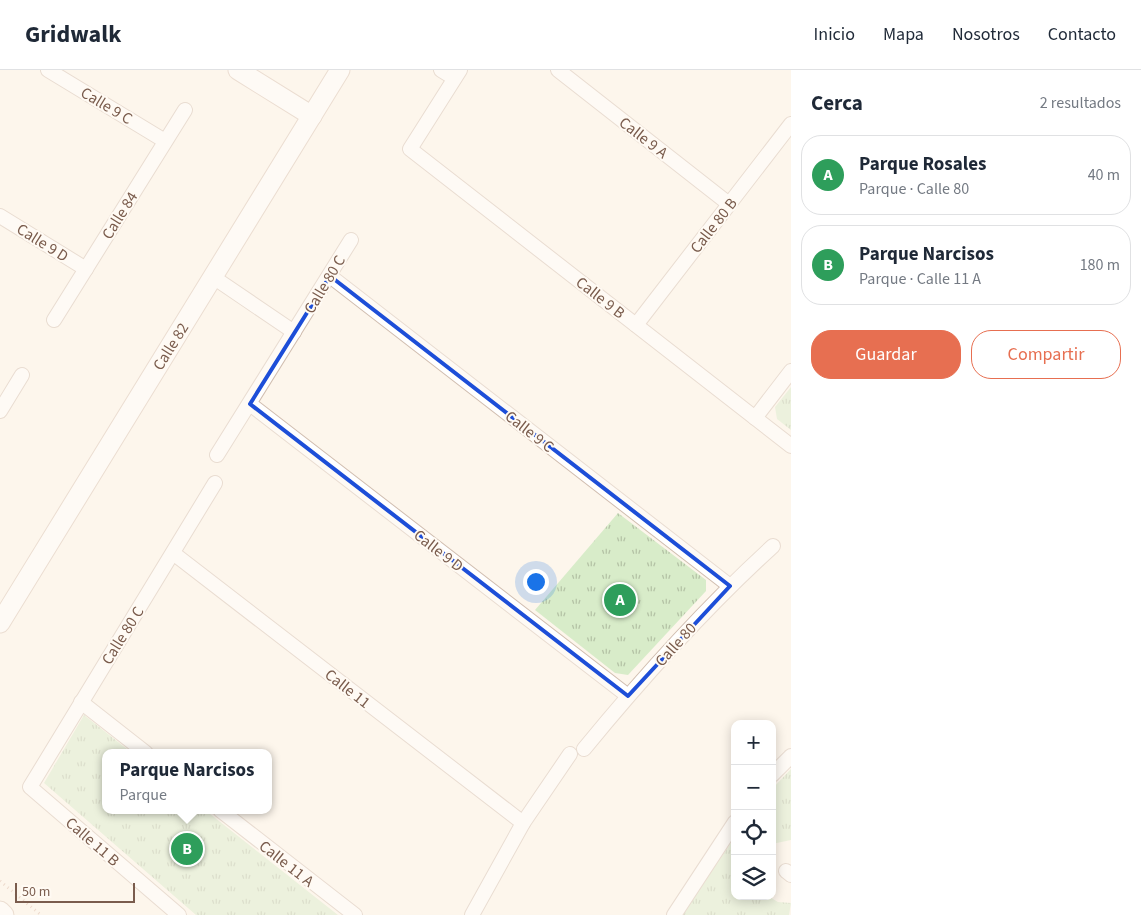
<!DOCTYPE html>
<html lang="es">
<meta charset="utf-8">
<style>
:root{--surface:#fff;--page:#f2f2f3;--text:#1f2937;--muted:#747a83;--line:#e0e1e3;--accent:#e76f51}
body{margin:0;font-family:"Source Sans 3",sans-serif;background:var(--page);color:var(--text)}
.controls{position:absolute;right:15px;bottom:15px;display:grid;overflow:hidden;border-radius:10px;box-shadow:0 2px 12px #0003}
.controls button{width:45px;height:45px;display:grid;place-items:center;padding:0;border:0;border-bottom:1px solid var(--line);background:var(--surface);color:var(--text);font:25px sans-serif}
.scale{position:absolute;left:15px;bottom:12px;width:120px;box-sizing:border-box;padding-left:5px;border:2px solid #7a5c4d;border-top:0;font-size:14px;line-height:18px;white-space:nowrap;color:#7a5c4d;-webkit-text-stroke:4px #fffaf3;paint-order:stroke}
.you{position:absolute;left:535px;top:511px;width:18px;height:18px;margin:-12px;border:4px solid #fff;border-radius:50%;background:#1a73e8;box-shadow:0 0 0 8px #1a73e833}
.badge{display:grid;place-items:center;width:32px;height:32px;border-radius:50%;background:var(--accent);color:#fff;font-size:16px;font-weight:700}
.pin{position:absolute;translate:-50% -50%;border:2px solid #fff;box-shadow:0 1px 5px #0006}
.popup{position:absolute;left:102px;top:679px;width:170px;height:65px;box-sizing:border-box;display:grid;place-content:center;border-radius:10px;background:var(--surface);filter:drop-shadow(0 1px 4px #0005);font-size:16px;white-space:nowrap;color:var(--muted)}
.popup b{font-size:19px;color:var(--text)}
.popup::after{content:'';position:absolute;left:50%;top:100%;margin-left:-10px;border:10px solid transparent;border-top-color:var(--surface)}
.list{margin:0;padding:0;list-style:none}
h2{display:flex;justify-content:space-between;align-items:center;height:65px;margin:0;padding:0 20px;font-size:21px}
h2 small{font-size:16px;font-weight:400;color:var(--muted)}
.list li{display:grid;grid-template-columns:32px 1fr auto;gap:15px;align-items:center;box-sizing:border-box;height:80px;margin:0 10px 10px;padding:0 10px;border:1px solid var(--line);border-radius:20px}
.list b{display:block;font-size:19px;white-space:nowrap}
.list p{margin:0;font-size:16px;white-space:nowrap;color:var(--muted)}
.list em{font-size:16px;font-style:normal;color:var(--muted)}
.actions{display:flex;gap:10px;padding:15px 20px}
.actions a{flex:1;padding:11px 0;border:1px solid var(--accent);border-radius:20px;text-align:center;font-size:18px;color:var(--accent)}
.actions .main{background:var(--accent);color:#fff}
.icon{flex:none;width:28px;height:28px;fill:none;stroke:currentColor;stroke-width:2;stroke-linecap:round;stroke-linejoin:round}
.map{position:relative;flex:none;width:791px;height:845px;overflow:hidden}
header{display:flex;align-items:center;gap:30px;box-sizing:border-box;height:70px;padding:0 25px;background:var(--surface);border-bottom:1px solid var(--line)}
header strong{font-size:24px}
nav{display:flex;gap:28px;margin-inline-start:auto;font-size:18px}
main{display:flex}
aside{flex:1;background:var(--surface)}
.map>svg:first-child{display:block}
.grass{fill:url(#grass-tufts)}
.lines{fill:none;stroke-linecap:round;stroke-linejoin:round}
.street-casing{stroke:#d1beb0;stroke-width:16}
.secondary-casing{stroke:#d6c0b0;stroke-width:21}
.path{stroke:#d9b8a5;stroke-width:3;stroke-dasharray:1 4;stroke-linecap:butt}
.street{stroke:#fff;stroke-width:14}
.secondary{stroke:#fff;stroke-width:19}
.marked{fill:none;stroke:#1d4ed8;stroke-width:4;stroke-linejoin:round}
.labels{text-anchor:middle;stroke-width:4;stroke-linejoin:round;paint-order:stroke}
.street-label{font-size:16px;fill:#7a5c4d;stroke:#fffaf3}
</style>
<header>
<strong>Gridwalk</strong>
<nav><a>Inicio</a><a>Mapa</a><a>Nosotros</a><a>Contacto</a></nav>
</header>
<main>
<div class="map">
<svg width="791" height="845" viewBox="0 0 791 845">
<defs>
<pattern id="grass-tufts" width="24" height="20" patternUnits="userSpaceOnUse" patternTransform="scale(1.25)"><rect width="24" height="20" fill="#d8ecc9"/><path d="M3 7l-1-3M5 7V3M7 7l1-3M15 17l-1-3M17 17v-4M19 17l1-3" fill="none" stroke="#b4c2a5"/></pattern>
</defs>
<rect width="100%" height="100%" fill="#fdf6ec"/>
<g class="grass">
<polygon points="791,317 791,360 777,349 775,337"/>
<polygon points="618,443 706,510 706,521 628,605 615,603 535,540"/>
<polygon points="84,645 132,683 106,683 106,740 205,740 338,845 196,845 44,713"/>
<polygon points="791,699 791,770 772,774 772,719"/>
<polygon points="735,767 735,826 768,826 778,832 791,833 789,845 682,845"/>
</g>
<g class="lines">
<g class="street-casing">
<g id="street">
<polyline points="48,0 165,71"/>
<polyline points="441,0 454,8"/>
<polyline points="460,0 410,79 791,376"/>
<polyline points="558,0 729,134"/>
<polyline points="0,146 86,199"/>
<polyline points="330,206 730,516"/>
<polyline points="213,207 294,262"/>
<polyline points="54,250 185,40"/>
<polyline points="636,255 791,54"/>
<polyline points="250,334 628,626"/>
<polyline points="0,341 22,305"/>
<polyline points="755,348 791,301"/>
<polyline points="217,385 351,170"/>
<polyline points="173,483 523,753"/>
<polyline points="81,632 146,683"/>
<path d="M584,679C643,607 704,539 773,476"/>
<polyline points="772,705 791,686"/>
<polyline points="220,740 355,845"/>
<polyline points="786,801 791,805"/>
<polyline points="179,845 30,717 215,413"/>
<polyline points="472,845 523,753 570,684"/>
<polyline points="674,845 735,752"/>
</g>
</g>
<g class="secondary-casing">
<g id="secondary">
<polyline points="238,0 312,46"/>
<polyline points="0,553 340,0"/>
<polyline points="0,841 4,845"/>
</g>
</g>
<polyline class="path" points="0,811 41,845"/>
<use href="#street" class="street"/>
<use href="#secondary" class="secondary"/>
</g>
<path d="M0 0H791V845H0ZM330,206L730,516L628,626L250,334Z" fill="#fdf6ec" fill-opacity=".55" fill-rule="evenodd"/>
<path class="marked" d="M330,206L730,516L628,626L250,334Z"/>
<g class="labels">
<g class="street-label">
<text transform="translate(107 35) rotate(31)" y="6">Calle 9 C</text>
<text transform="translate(644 67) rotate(38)" y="6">Calle 9 A</text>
<text transform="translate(119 145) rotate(-58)" y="6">Calle 84</text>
<text transform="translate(713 155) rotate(-52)" y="6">Calle 80 B</text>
<text transform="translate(43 172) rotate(32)" y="6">Calle 9 D</text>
<text transform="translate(324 214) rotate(-59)" y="6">Calle 80 C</text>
<text transform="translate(601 227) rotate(38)" y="6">Calle 9 B</text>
<text transform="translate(170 276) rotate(-58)" y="6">Calle 82</text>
<text transform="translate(530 361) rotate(38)" y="6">Calle 9 C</text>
<text transform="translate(439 480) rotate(38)" y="6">Calle 9 D</text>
<text transform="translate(122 565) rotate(-58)" y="6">Calle 80 C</text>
<text transform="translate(675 574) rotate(-48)" y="6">Calle 80</text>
<text transform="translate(348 618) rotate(38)" y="6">Calle 11</text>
<text transform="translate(93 771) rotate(41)" y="6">Calle 11 B</text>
<text transform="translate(287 793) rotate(38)" y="6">Calle 11 A</text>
</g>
</g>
</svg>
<div class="controls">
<button>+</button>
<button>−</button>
<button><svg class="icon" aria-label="locate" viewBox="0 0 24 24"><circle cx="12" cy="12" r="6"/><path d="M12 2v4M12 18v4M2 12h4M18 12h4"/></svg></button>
<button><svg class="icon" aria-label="layers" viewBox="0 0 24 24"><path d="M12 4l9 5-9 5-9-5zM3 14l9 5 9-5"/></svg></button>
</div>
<div class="scale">50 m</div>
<div class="you"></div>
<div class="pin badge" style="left:620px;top:530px;background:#2e9e5b">A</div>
<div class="pin badge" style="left:187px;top:779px;background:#2e9e5b">B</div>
<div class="popup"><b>Parque Narcisos</b>Parque</div>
</div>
<aside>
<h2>Cerca<small>2 resultados</small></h2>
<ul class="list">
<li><span class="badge" style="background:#2e9e5b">A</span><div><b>Parque Rosales</b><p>Parque · Calle 80</p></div><em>40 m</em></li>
<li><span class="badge" style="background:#2e9e5b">B</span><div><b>Parque Narcisos</b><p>Parque · Calle 11 A</p></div><em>180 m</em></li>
</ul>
<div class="actions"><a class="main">Guardar</a><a>Compartir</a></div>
</aside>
</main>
